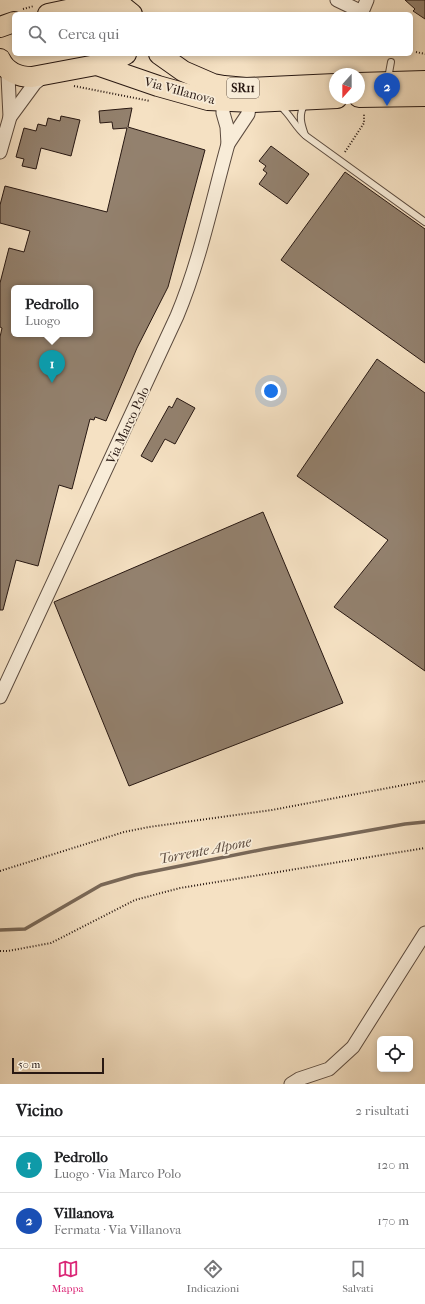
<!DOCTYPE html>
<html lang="it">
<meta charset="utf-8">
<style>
:root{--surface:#fff;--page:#f2f2f2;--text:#202124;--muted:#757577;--line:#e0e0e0;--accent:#db2777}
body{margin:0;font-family:"IM FELL French Canon",serif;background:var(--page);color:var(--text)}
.controls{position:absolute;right:12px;bottom:12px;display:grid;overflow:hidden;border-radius:6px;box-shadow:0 2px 6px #0003}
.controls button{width:36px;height:36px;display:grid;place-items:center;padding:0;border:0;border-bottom:1px solid var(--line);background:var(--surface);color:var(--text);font:20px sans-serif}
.compass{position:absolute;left:329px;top:68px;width:36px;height:36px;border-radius:50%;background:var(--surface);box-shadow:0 2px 6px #0003;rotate:201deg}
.scale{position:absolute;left:12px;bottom:10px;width:92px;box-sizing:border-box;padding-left:4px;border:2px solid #281812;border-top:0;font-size:11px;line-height:14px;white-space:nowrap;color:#281812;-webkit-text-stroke:3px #f8ecd8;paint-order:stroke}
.you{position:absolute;left:271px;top:391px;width:14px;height:14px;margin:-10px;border:3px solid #fff;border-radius:50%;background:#1a73e8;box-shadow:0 0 0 6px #1a73e833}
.badge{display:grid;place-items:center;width:26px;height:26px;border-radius:50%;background:var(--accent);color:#fff;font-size:13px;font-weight:700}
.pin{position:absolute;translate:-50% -33px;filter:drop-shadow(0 1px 2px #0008)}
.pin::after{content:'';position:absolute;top:21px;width:14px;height:12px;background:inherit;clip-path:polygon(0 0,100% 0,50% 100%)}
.popup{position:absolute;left:11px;top:285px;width:82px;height:52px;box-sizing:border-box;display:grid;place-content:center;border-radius:6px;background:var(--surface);filter:drop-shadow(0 1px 3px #0005);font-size:13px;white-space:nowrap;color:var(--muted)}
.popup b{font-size:15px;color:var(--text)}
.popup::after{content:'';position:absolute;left:50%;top:100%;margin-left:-8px;border:8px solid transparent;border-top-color:var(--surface)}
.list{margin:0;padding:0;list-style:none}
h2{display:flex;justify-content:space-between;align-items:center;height:52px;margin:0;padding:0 16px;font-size:17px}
h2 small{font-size:13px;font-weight:400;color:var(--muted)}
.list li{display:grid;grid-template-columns:26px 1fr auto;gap:12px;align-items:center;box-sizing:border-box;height:56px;padding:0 16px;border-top:1px solid var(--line)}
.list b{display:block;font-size:15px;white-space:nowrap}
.list p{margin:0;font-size:13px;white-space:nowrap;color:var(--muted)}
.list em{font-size:13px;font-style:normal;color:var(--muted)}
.icon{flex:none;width:22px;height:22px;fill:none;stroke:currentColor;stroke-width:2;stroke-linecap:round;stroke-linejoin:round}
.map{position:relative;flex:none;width:425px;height:1084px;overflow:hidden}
.search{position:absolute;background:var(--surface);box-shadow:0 2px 6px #0003;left:12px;right:12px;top:12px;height:44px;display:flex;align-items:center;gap:10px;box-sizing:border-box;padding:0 14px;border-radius:6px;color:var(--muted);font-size:15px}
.sheet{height:164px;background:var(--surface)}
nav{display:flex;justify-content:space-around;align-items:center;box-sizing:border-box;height:56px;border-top:1px solid var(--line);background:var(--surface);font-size:11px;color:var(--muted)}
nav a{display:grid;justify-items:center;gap:2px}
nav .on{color:var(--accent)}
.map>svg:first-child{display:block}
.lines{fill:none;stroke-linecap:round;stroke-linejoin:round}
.stream{stroke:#796858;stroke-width:3.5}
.building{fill:#93816e;stroke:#281812;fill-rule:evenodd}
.lane-casing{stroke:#5b4a3e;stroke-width:8}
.street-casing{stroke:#5b4a3e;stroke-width:15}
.primary-casing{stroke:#281812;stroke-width:22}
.path{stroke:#281812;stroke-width:2;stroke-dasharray:1 2;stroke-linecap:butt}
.lane{stroke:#f8ecd8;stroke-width:6}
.street{stroke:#f8ecd8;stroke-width:13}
.primary{stroke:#f5e1c3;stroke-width:20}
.labels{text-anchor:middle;stroke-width:3.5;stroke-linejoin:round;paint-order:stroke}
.shield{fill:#f8ecd8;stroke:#66584d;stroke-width:1}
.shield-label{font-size:12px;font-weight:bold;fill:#281812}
.street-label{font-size:13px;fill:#281812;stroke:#f8ecd8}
.water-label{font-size:14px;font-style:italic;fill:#5e4d41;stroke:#f8ecd8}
</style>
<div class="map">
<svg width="425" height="1084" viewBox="0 0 425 1084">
<rect width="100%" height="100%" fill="#f5e1c3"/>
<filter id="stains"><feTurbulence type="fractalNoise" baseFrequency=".005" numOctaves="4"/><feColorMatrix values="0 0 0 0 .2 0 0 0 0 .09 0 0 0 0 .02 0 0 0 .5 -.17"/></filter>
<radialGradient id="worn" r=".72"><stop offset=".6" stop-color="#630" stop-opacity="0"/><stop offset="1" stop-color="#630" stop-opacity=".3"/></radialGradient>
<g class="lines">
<polyline class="stream" points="0,930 25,929 101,885 135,875 265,849 405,824 425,822"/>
</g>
<g class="building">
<polygon points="405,0 425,0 425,19 413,11 415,9"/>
<path d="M132,108L128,127L205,150L168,287L137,348L106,421L95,417L94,420L90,419L72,489L59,485L38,566L16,560L3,610H0V337L2,328L0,327V283L9,248L24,252L30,231L0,223V205L5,186L107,212L127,128L113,129L112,122L100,123L99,111ZM14,288H90V334H14Z"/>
<polygon points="61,116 80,120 71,156 41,148 36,169 22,166 24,159 16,157 24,128 36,131 38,124 46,126 48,118 60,121"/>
<polygon points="271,146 309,174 287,204 259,184 267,173 263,170 266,166 259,161"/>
<polygon points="345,172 425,229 425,363 281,260"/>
<polygon points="377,359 425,393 425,671 334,607 388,540 297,476"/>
<polygon points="177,398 195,408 175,444 165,439 152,462 141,456 169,406 172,408"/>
<polygon points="263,512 343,703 129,786 54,602"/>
</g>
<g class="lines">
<g class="lane-casing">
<g id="lane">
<polyline points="390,80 389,73 391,62"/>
<path d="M305,104C298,114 301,124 305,135"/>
<path d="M280,106C291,115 295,127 306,136L425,222"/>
</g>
</g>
<g class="street-casing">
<g id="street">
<polyline points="337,0 362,12 367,0"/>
<polyline points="6,68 8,76 10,117"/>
<polyline points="228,144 248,114 250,101"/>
<polyline points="0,152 10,117 35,83 44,76"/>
<path d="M0,697L177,316C200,261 212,202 228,144L227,127L223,113V101"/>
<polyline points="291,1084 299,1079 329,1069 353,1047 425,933"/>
</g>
</g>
<g class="primary-casing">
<g id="primary">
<polyline points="48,14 105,2 122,6 132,14"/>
<polyline points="0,27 14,22"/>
<polyline points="159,54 183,71 213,84 224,86 246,88 335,84"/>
<path d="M0,59C6,72 19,77 32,77L112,62L126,54"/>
<polyline points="97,65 158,86 208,100 253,102 337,98"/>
<polyline points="359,83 425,81"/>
<polyline points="359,97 425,96"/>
</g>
</g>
<g class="path">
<polyline points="23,9 34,6"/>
<polyline points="416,52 425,54"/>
<polyline points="74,86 150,101"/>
<polyline points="345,152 364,123 364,113"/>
<polyline points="0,871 124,832 149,827 272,810 425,781"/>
<polyline points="0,951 8,951 51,943 135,900 180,888 425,848"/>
</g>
<use href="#lane" class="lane"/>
<use href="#street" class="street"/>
<use href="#primary" class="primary"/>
</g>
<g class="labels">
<rect class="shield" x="227" y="78" width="32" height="20" rx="3"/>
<g class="shield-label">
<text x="243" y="92">SR11</text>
</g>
<g class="street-label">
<text transform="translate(180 90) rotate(15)" y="5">Via Villanova</text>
<text transform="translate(127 425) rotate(-65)" y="5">Via Marco Polo</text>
</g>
<g class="water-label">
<text transform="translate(205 850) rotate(-11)" y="5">Torrente Alpone</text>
</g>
</g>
<rect width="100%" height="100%" filter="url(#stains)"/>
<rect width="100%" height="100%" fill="url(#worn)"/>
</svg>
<div class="controls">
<button><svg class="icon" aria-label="locate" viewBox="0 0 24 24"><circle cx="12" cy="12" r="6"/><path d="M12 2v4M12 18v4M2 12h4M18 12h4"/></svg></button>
</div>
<svg class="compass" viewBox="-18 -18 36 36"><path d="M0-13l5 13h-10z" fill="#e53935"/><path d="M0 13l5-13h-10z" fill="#757577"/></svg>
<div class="scale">50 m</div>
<div class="you"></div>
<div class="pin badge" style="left:52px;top:383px;background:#0f9aa8">1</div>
<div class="popup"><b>Pedrollo</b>Luogo</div>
<div class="pin badge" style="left:387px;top:106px;background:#1a4fb4">2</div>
<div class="search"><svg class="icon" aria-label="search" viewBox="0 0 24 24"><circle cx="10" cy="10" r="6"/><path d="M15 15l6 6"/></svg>Cerca qui</div>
</div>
<section class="sheet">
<h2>Vicino<small>2 risultati</small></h2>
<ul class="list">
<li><span class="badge" style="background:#0f9aa8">1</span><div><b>Pedrollo</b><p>Luogo · Via Marco Polo</p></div><em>120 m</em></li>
<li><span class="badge" style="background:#1a4fb4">2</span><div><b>Villanova</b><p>Fermata · Via Villanova</p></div><em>170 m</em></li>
</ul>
</section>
<nav>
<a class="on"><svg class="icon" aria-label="map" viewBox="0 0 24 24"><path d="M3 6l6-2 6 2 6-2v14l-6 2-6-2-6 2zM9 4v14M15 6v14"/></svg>Mappa</a>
<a><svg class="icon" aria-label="directions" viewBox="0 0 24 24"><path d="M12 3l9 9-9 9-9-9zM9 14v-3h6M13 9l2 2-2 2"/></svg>Indicazioni</a>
<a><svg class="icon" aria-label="saved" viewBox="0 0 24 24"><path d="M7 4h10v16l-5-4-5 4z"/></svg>Salvati</a>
</nav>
